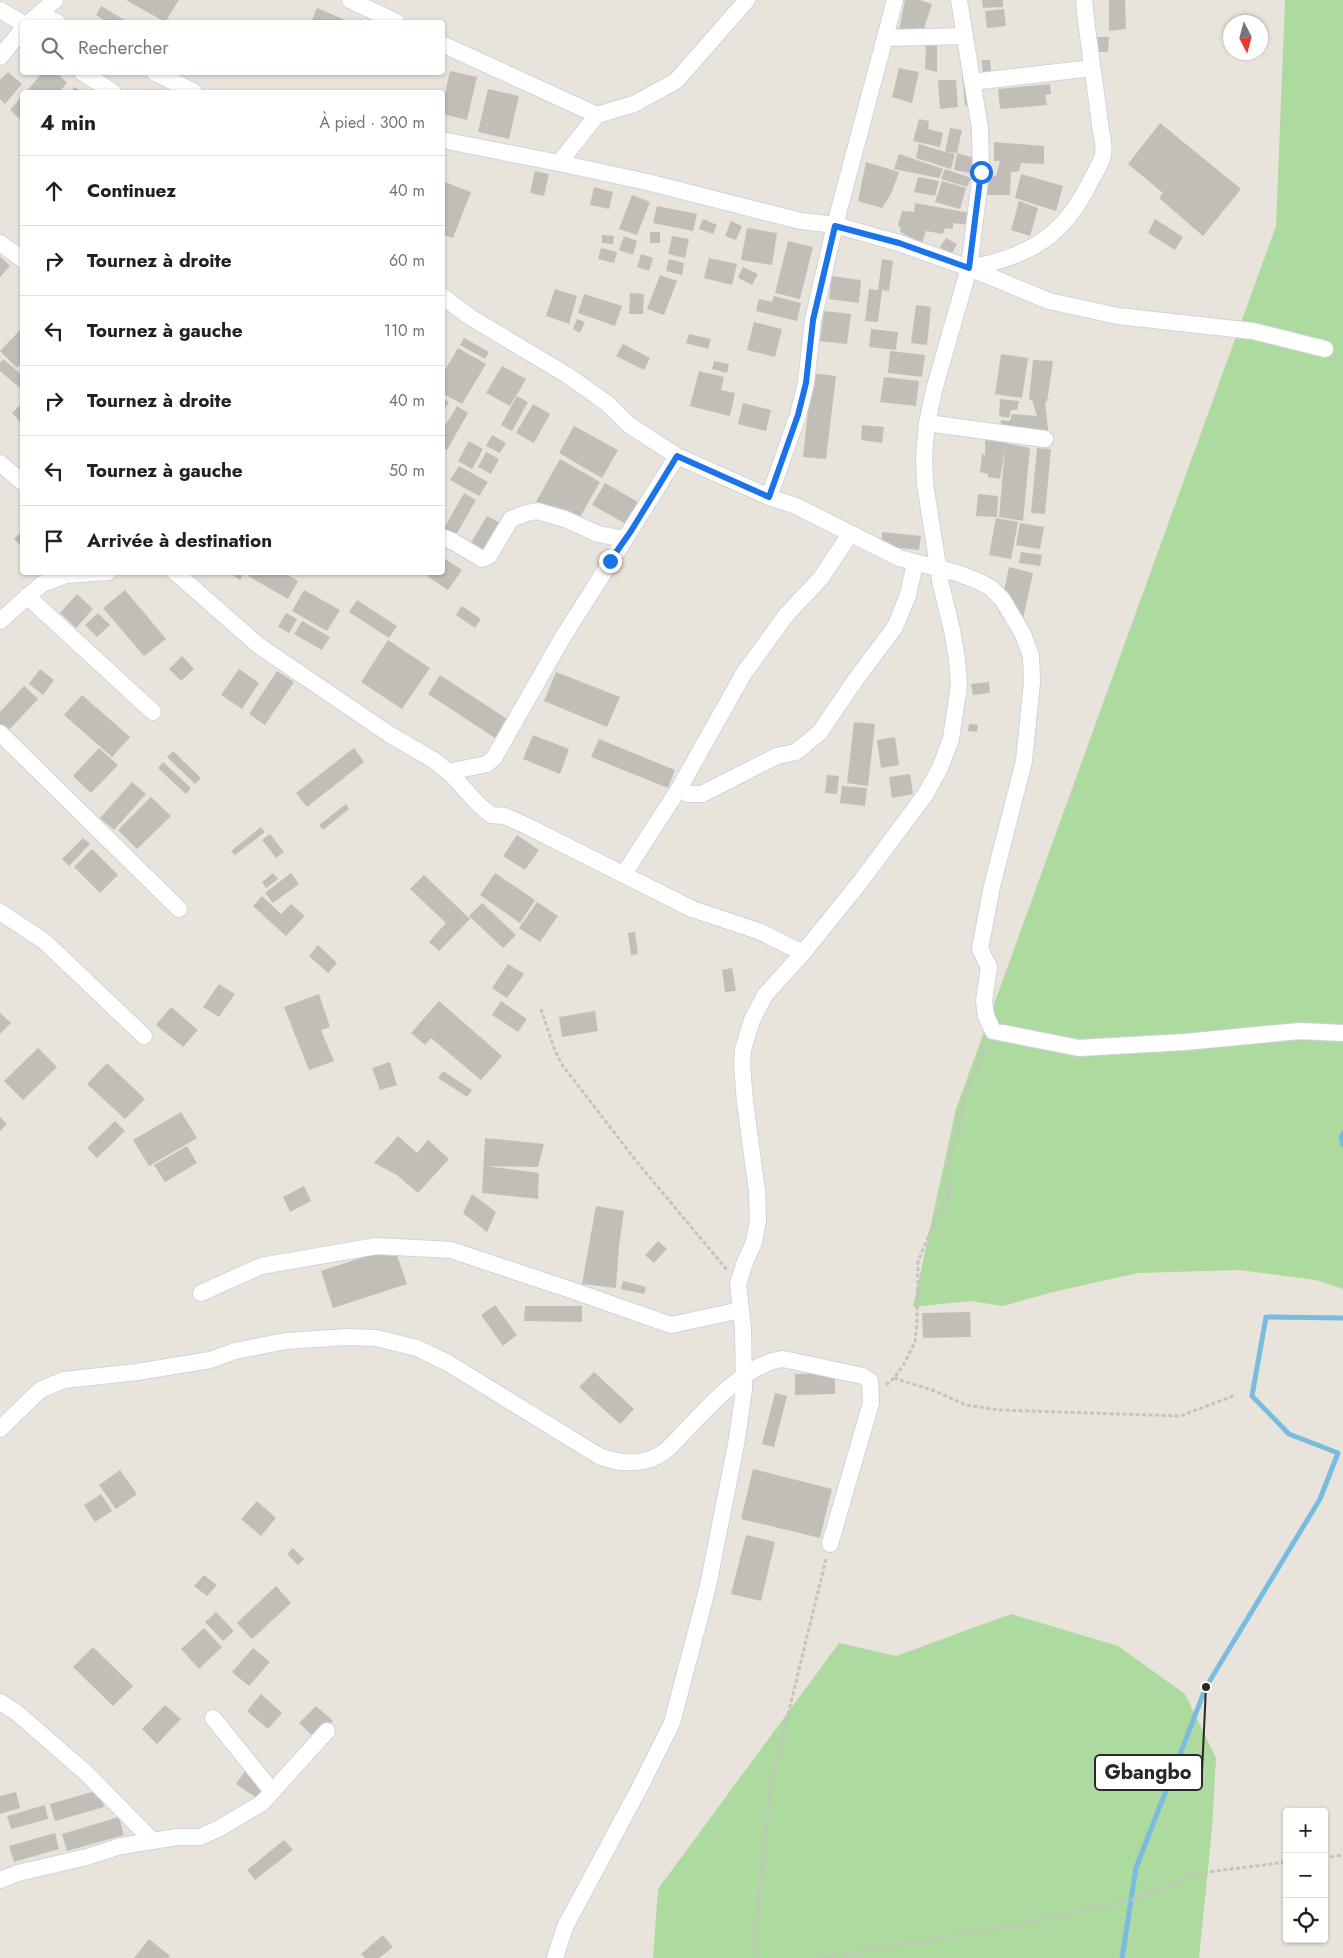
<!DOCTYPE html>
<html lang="fr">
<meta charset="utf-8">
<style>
:root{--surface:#fff;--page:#f2f2f2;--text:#202124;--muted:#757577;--line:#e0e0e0}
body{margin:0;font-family:Jost,sans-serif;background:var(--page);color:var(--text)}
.controls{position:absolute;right:15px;bottom:15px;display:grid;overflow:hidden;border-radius:5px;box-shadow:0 1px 4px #0004}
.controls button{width:45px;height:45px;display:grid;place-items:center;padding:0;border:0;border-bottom:1px solid var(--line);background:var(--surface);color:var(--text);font:25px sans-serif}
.compass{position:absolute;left:1223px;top:15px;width:45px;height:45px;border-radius:50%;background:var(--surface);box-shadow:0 1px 4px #0004;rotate:174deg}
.stop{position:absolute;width:15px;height:15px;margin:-11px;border:4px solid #1a73e8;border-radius:50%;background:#fff}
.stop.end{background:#1a73e8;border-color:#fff;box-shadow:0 1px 5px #0008}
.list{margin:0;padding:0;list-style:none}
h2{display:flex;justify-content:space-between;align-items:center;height:65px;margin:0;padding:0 20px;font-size:21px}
h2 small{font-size:16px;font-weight:400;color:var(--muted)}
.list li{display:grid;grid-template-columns:32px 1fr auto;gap:15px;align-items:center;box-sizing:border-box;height:70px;padding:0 20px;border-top:1px solid var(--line)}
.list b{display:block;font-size:19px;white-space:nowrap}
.list em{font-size:16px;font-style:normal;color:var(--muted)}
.icon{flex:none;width:28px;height:28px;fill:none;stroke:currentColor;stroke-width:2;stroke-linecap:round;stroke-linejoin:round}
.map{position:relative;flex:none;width:1343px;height:1958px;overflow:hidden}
.search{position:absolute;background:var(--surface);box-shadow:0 1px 4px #0004;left:20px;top:20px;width:425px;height:55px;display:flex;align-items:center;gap:12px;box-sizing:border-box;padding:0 18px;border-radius:5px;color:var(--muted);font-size:19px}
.panel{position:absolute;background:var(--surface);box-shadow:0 1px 4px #0004;left:20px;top:90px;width:425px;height:485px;border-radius:5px}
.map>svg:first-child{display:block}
.green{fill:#adda9e}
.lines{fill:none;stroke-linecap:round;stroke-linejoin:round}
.stream{stroke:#79bce0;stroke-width:5}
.building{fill:#c1beb8}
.street-casing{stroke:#d1d2df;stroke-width:18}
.path{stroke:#c3c3c3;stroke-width:3;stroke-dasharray:4 2.5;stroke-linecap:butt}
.street{stroke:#fff;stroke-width:16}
.route{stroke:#1a73e8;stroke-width:6}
.leader{fill:none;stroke:#282828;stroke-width:2}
.callout-dot{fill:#282828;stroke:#fff;stroke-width:2}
.callout{fill:#fff;stroke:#282828;stroke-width:2}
.callout-label{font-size:20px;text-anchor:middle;font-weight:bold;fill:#282828}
</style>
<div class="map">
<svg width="1343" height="1958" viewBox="0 0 1343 1958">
<rect width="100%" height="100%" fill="#e9e4db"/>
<g class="green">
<polygon points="1285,0 1343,0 1343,1289 1316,1280 1239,1270 1138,1273 1053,1292 1003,1306 970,1301 913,1307 956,1109 1276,226"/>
<polygon points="1011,1614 1118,1646 1185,1694 1216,1758 1212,1829 1199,1958 653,1958 658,1889 839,1643 896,1656"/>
</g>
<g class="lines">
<g class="stream">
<polyline points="1343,1133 1341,1138 1343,1145"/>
<polyline points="1122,1958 1136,1868 1206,1687 1320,1499 1338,1453 1289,1434 1252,1396 1266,1317 1343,1318"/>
</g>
</g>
<g class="building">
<polygon points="126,0 179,0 165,22"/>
<polygon points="905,0 920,0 932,4 922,35 898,35"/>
<polygon points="982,0 1003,0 1003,7 983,8"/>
<polygon points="1109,0 1125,0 1126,29 1109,31"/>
<polygon points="101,6 128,22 107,22 96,15"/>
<polygon points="317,8 350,22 311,22"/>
<polygon points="1004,9 1006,26 987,28 985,11"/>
<polygon points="1097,37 1109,37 1108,52 1096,52"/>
<polygon points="926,43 937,43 937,72 925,69"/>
<polygon points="982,60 990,60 992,78 983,79"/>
<polygon points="899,68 919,72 912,103 892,97"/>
<polygon points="450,71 477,77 467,120 442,114 442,106"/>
<polygon points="8,72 22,84 5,104 0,99 0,80"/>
<polygon points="43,72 56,72 67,83 59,92 26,92"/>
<polygon points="962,74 969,74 974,106 965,106"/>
<polygon points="938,80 956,80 958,107 940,109"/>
<polygon points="1050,84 1051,94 1045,95 1047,105 1000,109 998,89"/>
<polygon points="74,87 84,92 71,92"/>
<polygon points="488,89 519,96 509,139 478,132"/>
<polygon points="22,96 22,121 10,110"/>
<polygon points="919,119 929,121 928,129 943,133 940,147 913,141"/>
<polygon points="1160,123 1241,189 1203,236 1159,198 1163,193 1128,164"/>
<polygon points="950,128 962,130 957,153 981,160 977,177 969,175 970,173 954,170 957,153 945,152 955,154 951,169 916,158 919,144 945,152"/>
<polygon points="994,142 1044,146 1044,164 1021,163 1019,171 1011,172 1010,195 984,195 985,176 996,176 1000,161 994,161"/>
<polygon points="899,154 943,169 939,178 894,169"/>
<polygon points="866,162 899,172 891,194 882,208 858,201"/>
<polygon points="945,169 971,178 967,187 941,179"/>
<polygon points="535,171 549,174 544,196 530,193"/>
<polygon points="1021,174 1063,186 1056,211 1015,198"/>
<polygon points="918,177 939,181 935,196 914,192"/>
<polygon points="442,181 471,192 453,238 442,234"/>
<polygon points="942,181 966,188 960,209 935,202"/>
<polygon points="594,187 613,192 609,209 590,205"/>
<polygon points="632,195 650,202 637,235 619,229"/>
<polygon points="1019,201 1038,208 1030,236 1011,230"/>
<polygon points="915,203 970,213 968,225 953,223 953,229 945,228 943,234 926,231 922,243 900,232 901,229 898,225 902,211 914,212"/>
<polygon points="657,206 697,214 693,231 653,223"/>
<polygon points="703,219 717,225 713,234 699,229"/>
<polygon points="1155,219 1183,237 1175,250 1148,233"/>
<polygon points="731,221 742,226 736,240 725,236"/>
<polygon points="747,228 777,233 772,265 741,260"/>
<rect x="650" y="232" width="10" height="11"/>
<polygon points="602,235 614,236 613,244 602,243"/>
<polygon points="624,236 637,241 633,255 619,250"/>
<polygon points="672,236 689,239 685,258 668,254"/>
<polygon points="946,238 957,244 951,255 940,247"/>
<polygon points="788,241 813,247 800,299 775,293"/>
<polygon points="601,248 617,252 614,263 598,259"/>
<polygon points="641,254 653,258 649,271 637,267"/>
<polygon points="0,256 10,266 0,277"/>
<polygon points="709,258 737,264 732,285 704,278"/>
<polygon points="669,259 684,263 682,275 666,271"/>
<polygon points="882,259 893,261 889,291 882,290 878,322 865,321 869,289 878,290"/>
<polygon points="743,267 758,274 752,285 738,278"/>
<polygon points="660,275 677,281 664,315 647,309"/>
<polygon points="832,276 861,280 859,303 829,299"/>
<polygon points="555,289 577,296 569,324 546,316"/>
<polygon points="630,293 644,294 643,314 629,314"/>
<polygon points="584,294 622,306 615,326 578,313"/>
<polygon points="774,296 801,303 797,321 756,311 759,299 772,302"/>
<polygon points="916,305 931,307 927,345 911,343"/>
<polygon points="824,311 851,314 847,344 820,341"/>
<polygon points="577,319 585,322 580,333 573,329"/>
<polygon points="754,322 782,329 775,357 747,350"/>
<polygon points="22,328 22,362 17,368 0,351"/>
<polygon points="871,329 898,332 896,350 869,347"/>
<polygon points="689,334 711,339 708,349 686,343"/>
<polygon points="464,338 489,352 485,359 460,345"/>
<polygon points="623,344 650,358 644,370 616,356"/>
<polygon points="458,348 486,364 462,404 442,393 442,375"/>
<polygon points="890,351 925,355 922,377 888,373"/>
<polygon points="1001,354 1028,358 1022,398 995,394"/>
<polygon points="3,359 22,375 22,390 0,371 0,363"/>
<polygon points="1033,360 1053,361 1047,402 1045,402 1049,437 1000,431 1001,420 1010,421 1012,414 1037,416 1032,400 1029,400"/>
<polygon points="714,361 729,364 727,373 712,369"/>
<polygon points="502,366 526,379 510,406 486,393"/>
<polygon points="699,371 724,377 721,390 735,393 730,416 690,406"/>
<polygon points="812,373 836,376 826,459 803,457"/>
<polygon points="884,377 919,381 916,406 880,402"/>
<polygon points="517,396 528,402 512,431 501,425"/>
<polygon points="442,398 449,402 442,413"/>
<polygon points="1000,399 1019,401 1017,410 1011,410 1009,418 999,416"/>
<polygon points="22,403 22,424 12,413"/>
<polygon points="743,403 771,410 766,431 738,424"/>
<polygon points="533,404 550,414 534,443 516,433"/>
<polygon points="457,406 468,413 447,450 442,448 442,431"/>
<polygon points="862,425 884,427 882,443 861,440"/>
<polygon points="574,426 618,450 602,478 559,453"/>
<polygon points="492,435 506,443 500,453 486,446"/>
<polygon points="985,439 1030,448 1023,521 999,517 1005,448 1000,479 988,477 988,474 980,472 982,454 985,455"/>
<polygon points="469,441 483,449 472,469 458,461"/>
<polygon points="1037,448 1051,449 1045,514 1031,513"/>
<polygon points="486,452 499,459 491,474 478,467"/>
<polygon points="560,459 600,482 576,524 536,502"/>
<polygon points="459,466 488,482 479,496 450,480"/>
<polygon points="605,483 638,502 626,524 592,505"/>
<polygon points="464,493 476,500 455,537 443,530"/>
<polygon points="978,494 998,496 997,517 976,516"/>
<polygon points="487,516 502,524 485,554 469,546"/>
<polygon points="996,518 1018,522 1011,559 989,555"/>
<polygon points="1020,523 1044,527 1040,549 1016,545"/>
<polygon points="22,531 22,547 14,539"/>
<polygon points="882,532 921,536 919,550 881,546"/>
<polygon points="1021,552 1042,555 1040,566 1019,563"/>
<polygon points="442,557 462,570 448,590 427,576 429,572 442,572"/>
<polygon points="1009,567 1033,573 1023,619 999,614"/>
<polygon points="228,572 244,572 240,580"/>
<polygon points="250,572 283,572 298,581 288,599 248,576"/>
<polygon points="125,590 166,639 144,656 103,608"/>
<polygon points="304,590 340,610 327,631 292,611"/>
<polygon points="77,594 93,609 76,628 60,613"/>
<polygon points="357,600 397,626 389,638 349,612"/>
<polygon points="462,606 481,619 475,628 456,615"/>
<polygon points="98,613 110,625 97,637 85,625"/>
<polygon points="286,613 297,619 289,633 278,627"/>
<polygon points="302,621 330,637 322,650 294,634"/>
<polygon points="388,640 430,668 402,709 361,682"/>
<polygon points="182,656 194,669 181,681 169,669"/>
<polygon points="40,669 54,680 43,695 29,684"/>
<polygon points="239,669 259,683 242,709 221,695"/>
<polygon points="277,671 294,682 265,725 249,714"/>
<polygon points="556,672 620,697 607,727 544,701"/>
<polygon points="440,675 507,719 495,738 428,694"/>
<polygon points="989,682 990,693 973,695 971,684"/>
<polygon points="24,686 38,699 8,731 0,724 0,712"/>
<polygon points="82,695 130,737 112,757 64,715"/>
<polygon points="854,722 875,724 868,786 847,783"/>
<polygon points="969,724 978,725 977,732 968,731"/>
<polygon points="533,735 569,749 560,774 523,759"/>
<polygon points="895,737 899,765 881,768 877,740"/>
<polygon points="599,739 675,770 668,788 591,757"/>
<polygon points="99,748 118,765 91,793 73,776"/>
<polygon points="354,748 364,762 307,807 296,793"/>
<polygon points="173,751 201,778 195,784 167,757"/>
<polygon points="163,762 191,788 186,794 158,768"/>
<polygon points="910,774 913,794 892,798 889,777"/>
<polygon points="827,775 839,776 837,794 825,793"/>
<polygon points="132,782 146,794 114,830 100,818"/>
<polygon points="842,786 867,788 865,806 840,803"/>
<polygon points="151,797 171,816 137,849 118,830"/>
<polygon points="346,804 349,809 323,830 319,825"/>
<polygon points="261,827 265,832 235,855 231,851"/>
<polygon points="270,834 284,852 276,858 262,840"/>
<polygon points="517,835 539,850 525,870 503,856"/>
<polygon points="83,838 90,844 69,866 62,859"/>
<polygon points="92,849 118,875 100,893 74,867"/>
<polygon points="273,873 278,879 266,888 262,882"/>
<polygon points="291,873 299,884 273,903 265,893"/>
<polygon points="495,873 535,900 520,923 480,895"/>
<polygon points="424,875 470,919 439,951 429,942 446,923 410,889"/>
<polygon points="262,896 281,914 291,904 305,916 286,936 253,906"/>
<polygon points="537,902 558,916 540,942 519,928"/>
<polygon points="482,903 516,935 503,948 469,916"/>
<polygon points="635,932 638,954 631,955 628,933"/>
<polygon points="318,945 337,963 328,973 309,956"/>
<polygon points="508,964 524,974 507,998 492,988"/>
<polygon points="732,968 736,991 725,992 722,970"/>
<polygon points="219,984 235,994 219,1017 203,1007"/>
<polygon points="319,994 330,1027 321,1030 334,1061 309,1070 284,1007"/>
<polygon points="439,1001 502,1056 481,1080 431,1038 425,1045 411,1033"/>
<polygon points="501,1001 527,1019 518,1032 492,1015"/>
<polygon points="171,1007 198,1030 183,1047 156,1025"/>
<polygon points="595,1011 598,1031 562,1037 559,1017"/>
<polygon points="0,1013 11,1023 0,1034"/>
<polygon points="38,1048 57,1067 23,1100 4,1081"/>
<polygon points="390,1062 397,1085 380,1090 372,1068"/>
<polygon points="107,1063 145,1099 125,1119 87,1084"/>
<polygon points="443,1071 472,1090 467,1097 438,1078"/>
<polygon points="181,1112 197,1138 149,1166 133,1140"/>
<polygon points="0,1117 7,1124 0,1131"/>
<polygon points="115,1121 125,1131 97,1158 87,1148"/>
<polygon points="398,1136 417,1153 428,1140 449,1159 418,1193 397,1175 374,1163"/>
<polygon points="485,1138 544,1144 538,1167 486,1166 539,1173 538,1199 482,1193"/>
<polygon points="187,1146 197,1163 165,1182 154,1165"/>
<polygon points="304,1186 311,1201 290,1212 283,1197"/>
<polygon points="472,1194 496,1212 487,1232 463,1213"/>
<polygon points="596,1206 624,1211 619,1246 616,1288 582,1284"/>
<polygon points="658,1241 667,1249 654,1263 645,1255"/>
<polygon points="394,1247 407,1284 333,1308 321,1271"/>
<polygon points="623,1281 646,1287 644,1294 621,1289"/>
<polygon points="495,1305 517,1335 503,1346 481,1315"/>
<polygon points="525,1306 582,1306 582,1322 524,1321"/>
<polygon points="970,1312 971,1337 923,1338 922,1313"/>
<polygon points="594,1372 634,1409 620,1424 579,1387"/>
<polygon points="835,1373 835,1394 795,1395 795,1374"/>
<polygon points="775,1393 787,1396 774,1447 762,1444"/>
<polygon points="753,1469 832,1489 820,1538 741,1519"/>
<polygon points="120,1470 137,1494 116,1509 99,1485"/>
<polygon points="101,1494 112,1511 95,1522 84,1505"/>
<polygon points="257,1501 276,1518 261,1536 241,1519"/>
<polygon points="746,1535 775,1542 761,1601 731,1594"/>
<polygon points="293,1548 304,1559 298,1565 287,1554"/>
<polygon points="204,1575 217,1585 207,1596 194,1586"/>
<polygon points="276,1586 291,1603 252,1639 237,1623"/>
<polygon points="216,1612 234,1631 223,1641 205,1622"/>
<polygon points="204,1628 222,1647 199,1669 181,1649"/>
<polygon points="93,1647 133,1686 113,1706 73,1667"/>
<polygon points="253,1648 270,1662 249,1686 232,1672"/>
<polygon points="261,1694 282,1713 268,1729 247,1711"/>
<polygon points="165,1705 181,1719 157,1744 142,1729"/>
<polygon points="316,1706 333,1721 316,1739 299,1723"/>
<polygon points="245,1771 270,1788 261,1801 236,1784"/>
<polygon points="99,1790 104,1807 55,1821 50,1804"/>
<polygon points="16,1792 20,1808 0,1814 0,1796"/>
<polygon points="45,1805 48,1819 11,1829 7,1816"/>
<polygon points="119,1817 124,1835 67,1851 62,1834"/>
<polygon points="55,1833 59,1849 14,1862 9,1846"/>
<polygon points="284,1840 293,1850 255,1880 247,1870"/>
<polygon points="383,1935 393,1947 379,1958 365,1958 361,1954"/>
<polygon points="149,1939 170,1956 168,1958 134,1958"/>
</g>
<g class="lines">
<g class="street-casing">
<g id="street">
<polyline points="350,0 396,22"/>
<polyline points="0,10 22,23"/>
<polyline points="40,14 57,22"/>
<polyline points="30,22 55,0"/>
<polyline points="885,38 965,36"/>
<polyline points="442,44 597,115"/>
<polyline points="0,57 22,30"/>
<polyline points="82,72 113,92"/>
<polyline points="154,72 194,92"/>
<polyline points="972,82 1092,68"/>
<polyline points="442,140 559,163 597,115 634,104 676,81 747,0"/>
<polyline points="559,163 647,182 801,221 835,225 899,243 969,268 1049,301 1118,316 1253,331 1325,349"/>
<polyline points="0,243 22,259"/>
<path d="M969,268C1027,257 1064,237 1090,182C1094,174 1101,164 1103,155C1105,146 1101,133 1100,124C1095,83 1088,42 1084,0"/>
<polyline points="442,296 470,317 567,375 608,404 629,425 677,456 769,497 796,506 899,558 957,573 978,581 991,588 1002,599 1023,634 1031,656 1032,682 1024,761 992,886 980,949 989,967 984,1001 986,1016 993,1031 1079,1048 1185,1042 1299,1031 1343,1033"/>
<polyline points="927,423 1045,439"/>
<polyline points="0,463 22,482"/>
<polyline points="769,497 798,415 806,383 813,320 835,225 895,0"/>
<polyline points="442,537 454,542 482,559 489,556 511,519 527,513 537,511 565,519 598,534 625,539 677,456"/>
<polyline points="175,572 258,645 389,734 435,761 451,774 478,804 491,815 505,816 527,826 692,909 761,932 803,953"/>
<polyline points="27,596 153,712"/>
<polyline points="0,621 42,584 66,575 108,572"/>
<polyline points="0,733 179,909"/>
<polyline points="448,772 487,764 494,758 563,637 625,539"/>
<polyline points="680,787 688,794 702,794 777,756 796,752 820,732 856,679 895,627 908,595 915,563"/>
<polyline points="624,874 680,787 744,673 787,614 821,578 850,534"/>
<polyline points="0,912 44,941 144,1036"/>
<polyline points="201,1293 261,1266 377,1246 451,1250 574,1291 671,1325 741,1310"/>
<path d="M0,1429L36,1394L42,1389L64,1380L137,1372L210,1360L235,1351L286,1341L347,1337L376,1338L417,1348L448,1363L599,1456C619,1464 646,1466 664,1452C672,1446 679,1437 686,1430C710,1405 747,1363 783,1359L863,1376L870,1381L871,1403L830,1544"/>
<polyline points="0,1702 16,1712 85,1772 152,1840"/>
<polyline points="213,1718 272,1791"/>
<polyline points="0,1880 18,1873 87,1857 121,1846 177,1837 200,1837 218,1829 262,1803 327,1731"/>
<polyline points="555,1958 565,1927 641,1785 672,1723 708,1586 737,1439 744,1389 743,1329 738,1284 745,1262 754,1242 758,1220 757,1191 745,1102 742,1065 743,1050 747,1036 752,1020 765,995 803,953 861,881 925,795 940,768 951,739 959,685 957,660 952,630 941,585 925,484 924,456 927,423 934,390 969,268 981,172 980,129 959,0"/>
</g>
</g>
<g class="path">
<polyline points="541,1009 555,1051 563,1066 637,1162 727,1270"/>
<polyline points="894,1378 935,1391 966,1405 1000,1410 1180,1416 1236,1395"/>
<polyline points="886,1385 894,1378 904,1364 915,1342 917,1320 918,1262 937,1215 948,1197 950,1189 948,1165 950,1150 955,1142 965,1096 987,1045"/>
<polyline points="1324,1858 1343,1855"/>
<polyline points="757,1958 754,1942 771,1784 826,1559"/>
<polyline points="818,1958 1010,1926 1140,1898 1200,1873 1287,1862"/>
</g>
<use href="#street" class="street"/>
</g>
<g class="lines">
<polyline class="route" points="610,561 631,531 677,456 769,497 798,415 806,383 813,320 835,226 899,243 969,268 981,172"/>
</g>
<path class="leader" d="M1206 1687L1202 1772"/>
<circle class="callout-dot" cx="1206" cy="1687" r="5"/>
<rect class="callout" x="1095" y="1755" width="107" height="35" rx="5"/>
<g class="callout-label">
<text x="1148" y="1779">Gbangbo</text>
</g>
</svg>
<div class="controls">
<button>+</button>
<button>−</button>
<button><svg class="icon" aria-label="locate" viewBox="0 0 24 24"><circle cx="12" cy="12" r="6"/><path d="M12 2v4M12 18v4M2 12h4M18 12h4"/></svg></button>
</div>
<svg class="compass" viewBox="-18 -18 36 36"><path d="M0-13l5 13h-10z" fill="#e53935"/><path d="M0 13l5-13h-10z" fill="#757577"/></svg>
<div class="stop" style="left:981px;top:172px"></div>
<div class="stop end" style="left:610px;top:561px"></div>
<div class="search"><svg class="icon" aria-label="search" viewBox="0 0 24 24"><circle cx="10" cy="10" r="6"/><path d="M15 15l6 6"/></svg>Rechercher</div>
<section class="panel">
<h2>4 min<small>À pied · 300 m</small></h2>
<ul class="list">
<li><svg class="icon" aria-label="ahead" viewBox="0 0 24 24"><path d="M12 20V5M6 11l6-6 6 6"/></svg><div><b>Continuez</b></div><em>40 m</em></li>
<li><svg class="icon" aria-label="right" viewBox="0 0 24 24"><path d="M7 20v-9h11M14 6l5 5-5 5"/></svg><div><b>Tournez à droite</b></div><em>60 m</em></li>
<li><svg class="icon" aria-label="left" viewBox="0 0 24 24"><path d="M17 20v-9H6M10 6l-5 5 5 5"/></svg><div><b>Tournez à gauche</b></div><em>110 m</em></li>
<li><svg class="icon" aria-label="right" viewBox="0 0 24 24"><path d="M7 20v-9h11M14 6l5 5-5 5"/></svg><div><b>Tournez à droite</b></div><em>40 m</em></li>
<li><svg class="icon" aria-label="left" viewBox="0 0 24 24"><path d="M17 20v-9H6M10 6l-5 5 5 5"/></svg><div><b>Tournez à gauche</b></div><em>50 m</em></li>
<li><svg class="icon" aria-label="arrive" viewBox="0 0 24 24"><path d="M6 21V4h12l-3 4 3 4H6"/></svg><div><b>Arrivée à destination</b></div></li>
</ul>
</section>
</div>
